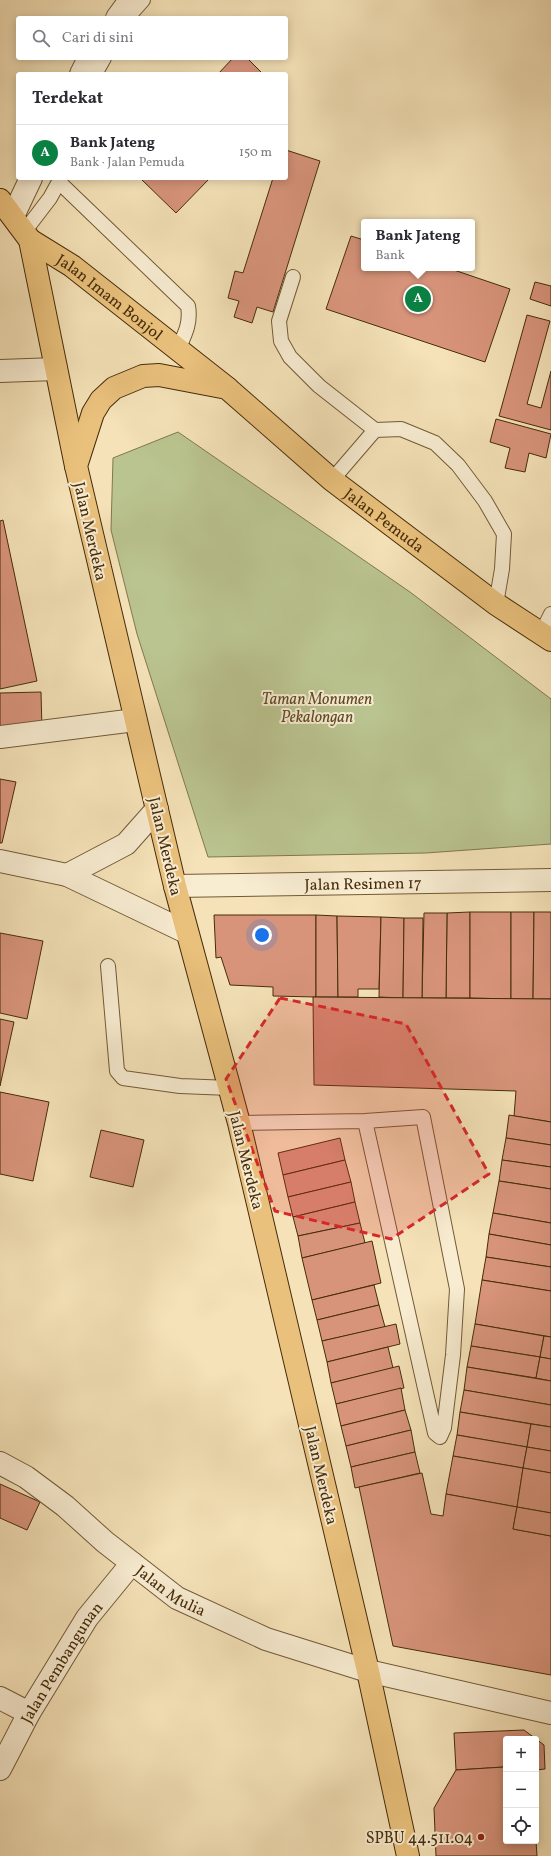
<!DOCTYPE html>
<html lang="id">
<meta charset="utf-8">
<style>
:root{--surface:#fff;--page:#f7f7f7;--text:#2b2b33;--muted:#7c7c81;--line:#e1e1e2;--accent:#0b8043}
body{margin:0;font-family:Vollkorn,serif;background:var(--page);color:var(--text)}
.controls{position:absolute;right:12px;bottom:12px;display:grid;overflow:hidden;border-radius:4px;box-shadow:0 2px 10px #0003}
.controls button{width:36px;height:36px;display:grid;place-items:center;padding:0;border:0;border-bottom:1px solid var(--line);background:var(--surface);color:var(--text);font:20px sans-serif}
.you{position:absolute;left:262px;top:935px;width:14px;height:14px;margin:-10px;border:3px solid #fff;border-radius:50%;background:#1a73e8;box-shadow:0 0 0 6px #1a73e833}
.badge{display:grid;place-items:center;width:26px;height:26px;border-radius:50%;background:var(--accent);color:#fff;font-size:13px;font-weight:700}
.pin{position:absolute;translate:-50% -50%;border:2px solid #fff;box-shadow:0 1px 4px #0006}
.popup{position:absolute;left:361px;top:219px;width:114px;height:52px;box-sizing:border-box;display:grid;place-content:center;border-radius:4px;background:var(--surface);filter:drop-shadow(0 1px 3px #0005);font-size:13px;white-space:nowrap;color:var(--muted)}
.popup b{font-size:15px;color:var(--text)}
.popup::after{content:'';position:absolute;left:50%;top:100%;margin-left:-8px;border:8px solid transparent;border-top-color:var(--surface)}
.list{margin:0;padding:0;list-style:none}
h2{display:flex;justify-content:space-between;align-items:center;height:52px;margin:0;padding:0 16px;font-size:17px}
h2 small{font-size:13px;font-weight:400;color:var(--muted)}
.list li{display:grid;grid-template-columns:26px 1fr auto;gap:12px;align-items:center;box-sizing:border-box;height:56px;padding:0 16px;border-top:1px solid var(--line)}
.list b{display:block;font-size:15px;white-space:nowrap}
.list p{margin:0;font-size:13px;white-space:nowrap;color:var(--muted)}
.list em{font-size:13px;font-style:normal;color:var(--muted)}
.icon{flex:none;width:22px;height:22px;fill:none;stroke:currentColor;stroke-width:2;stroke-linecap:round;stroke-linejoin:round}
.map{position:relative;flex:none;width:551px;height:1856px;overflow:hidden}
.search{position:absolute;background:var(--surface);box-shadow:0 2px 10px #0003;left:16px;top:16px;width:272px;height:44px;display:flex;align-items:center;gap:10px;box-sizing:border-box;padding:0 14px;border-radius:4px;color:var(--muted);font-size:15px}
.panel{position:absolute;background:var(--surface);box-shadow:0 2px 10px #0003;left:16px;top:72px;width:272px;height:108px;border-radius:4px}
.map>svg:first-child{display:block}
.green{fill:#bac490;stroke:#80784e}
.building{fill:#d8947b;stroke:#462c0b}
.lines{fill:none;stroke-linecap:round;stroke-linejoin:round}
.service-casing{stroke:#725a36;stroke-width:16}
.minor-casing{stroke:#725a36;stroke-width:24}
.tertiary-casing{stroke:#725a36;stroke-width:24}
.primary-casing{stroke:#462c0b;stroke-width:24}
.trunk-casing{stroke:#462c0b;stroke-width:24}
.service{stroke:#f8ecd1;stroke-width:14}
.minor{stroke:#f8ecd1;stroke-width:22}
.tertiary{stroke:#f8ecd1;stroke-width:22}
.primary{stroke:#eac17c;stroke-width:22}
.trunk{stroke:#eac17c;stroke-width:22}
.marked{fill:#d62828;fill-opacity:0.2;stroke:#d62828;stroke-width:3;stroke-dasharray:8 5;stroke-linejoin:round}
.poi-dot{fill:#8f2418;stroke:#f8ecd1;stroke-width:1.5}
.labels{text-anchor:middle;stroke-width:4;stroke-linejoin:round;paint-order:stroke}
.street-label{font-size:16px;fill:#462c0b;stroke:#f8ecd1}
.park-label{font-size:16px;font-style:italic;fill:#5d4a26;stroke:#f8ecd1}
.poi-label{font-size:16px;fill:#462c0b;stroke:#f8ecd1;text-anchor:end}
</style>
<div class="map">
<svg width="551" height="1856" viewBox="0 0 551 1856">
<rect width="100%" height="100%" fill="#f5e2b8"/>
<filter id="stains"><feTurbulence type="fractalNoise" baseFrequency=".005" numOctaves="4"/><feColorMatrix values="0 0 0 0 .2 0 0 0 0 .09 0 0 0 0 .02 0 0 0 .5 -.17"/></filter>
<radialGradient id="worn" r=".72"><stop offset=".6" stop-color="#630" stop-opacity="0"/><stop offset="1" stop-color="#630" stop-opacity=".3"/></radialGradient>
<polygon class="green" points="178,432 410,592 551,699 551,844 426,853 208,857 137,634 111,530 113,458"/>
<g class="building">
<polygon points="233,58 247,58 263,74 218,74"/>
<polygon points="286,150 320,161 273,312 257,307 252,323 234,317 239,301 228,298 235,271 243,273 273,178 286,178"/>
<polygon points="140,178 210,178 176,213"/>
<polygon points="351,236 364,240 364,268 448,268 510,289 485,362 326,309"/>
<polygon points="535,282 551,286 551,306 530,299"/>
<polygon points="527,315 550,321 527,404 541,408 551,371 551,430 499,416"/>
<polygon points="496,419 551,434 546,458 529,453 525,472 505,468 510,448 490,442"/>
<polygon points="3,520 37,681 0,689 0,521"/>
<polygon points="41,692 42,730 0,731 0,693"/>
<polygon points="0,779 16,782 2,843 0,843"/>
<polygon points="470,912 470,998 446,998 447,913"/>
<polygon points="470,912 511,912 511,999 470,998"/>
<polygon points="511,912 534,912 533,999 511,999"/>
<polygon points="534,912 551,912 551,999 533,999"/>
<polygon points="424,913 447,913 446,998 422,998"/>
<polygon points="214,915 316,915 316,997 273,996 273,987 230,985 221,957 216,958"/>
<polygon points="316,915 337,916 338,997 316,997"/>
<polygon points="337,916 381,917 379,989 358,989 358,997 338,997"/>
<polygon points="381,917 404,918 403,998 379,997"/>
<polygon points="404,918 423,918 422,998 403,998"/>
<polygon points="0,933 43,941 27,1019 0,1013"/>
<polygon points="313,997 551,999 551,1122 514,1116 516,1091 314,1085"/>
<polygon points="0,1019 14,1022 0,1086"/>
<polygon points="0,1092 49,1102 33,1181 0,1174"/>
<polygon points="509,1115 551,1122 551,1145 506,1138"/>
<polygon points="101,1130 144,1140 133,1187 90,1177"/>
<polygon points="340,1138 345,1160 283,1175 278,1153"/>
<polygon points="506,1138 551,1145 551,1167 502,1160"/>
<polygon points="345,1160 351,1182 288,1197 283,1175"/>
<polygon points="502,1160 551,1167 551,1189 499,1181"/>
<polygon points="499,1181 551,1189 551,1223 493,1213"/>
<polygon points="351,1182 355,1202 293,1217 288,1197"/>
<polygon points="355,1202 360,1223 298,1236 293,1217"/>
<polygon points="493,1213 551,1223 551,1245 489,1234"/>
<polygon points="360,1223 365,1243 302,1258 298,1236"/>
<polygon points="489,1234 551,1245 551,1267 486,1257"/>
<polygon points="372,1241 381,1283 312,1300 302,1258"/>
<polygon points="486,1257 551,1267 551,1291 482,1280"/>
<polygon points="482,1280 551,1291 551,1337 475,1324"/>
<polygon points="374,1285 379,1305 317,1320 312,1300"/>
<polygon points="379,1305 385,1327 322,1341 317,1320"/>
<polygon points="396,1324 400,1344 327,1362 322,1341"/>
<polygon points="475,1324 544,1336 540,1357 471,1346"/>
<polygon points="544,1336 551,1337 551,1359 540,1357"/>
<polygon points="471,1346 540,1357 536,1378 467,1367"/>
<polygon points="388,1347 393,1368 331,1383 327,1362"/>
<polygon points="540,1357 551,1359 551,1381 536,1378"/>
<polygon points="399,1366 404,1388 336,1404 331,1383"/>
<polygon points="467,1367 551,1381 551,1405 464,1390"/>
<polygon points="401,1388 405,1410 341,1426 336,1404"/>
<polygon points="464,1390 551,1405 551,1427 460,1412"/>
<polygon points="405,1410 411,1430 346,1446 341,1426"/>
<polygon points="460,1412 531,1424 527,1447 457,1435"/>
<polygon points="531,1424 551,1427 551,1451 527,1447"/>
<polygon points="411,1430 415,1452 351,1467 346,1446"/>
<polygon points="457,1435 527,1447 523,1468 453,1456"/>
<polygon points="527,1447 551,1451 551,1473 523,1468"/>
<polygon points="415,1452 420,1473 355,1488 351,1467"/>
<polygon points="453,1456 523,1468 517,1507 446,1494"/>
<polygon points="523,1468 551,1473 551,1513 517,1507"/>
<polygon points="422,1473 431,1514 443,1516 446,1494 517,1507 513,1529 551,1536 551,1675 393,1646 359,1487"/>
<polygon points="0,1484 40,1502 27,1530 0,1518"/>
<polygon points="517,1507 551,1513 551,1536 513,1529"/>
<polygon points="524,1730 536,1739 506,1739 506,1769 504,1767 456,1770 454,1733"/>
<polygon points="536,1739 544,1745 545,1769 536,1770"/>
<polygon points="504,1767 506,1769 506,1841 536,1841 537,1856 436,1856 434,1808 456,1770"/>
</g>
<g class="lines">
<g class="service-casing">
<g id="service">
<polyline points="127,18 143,0"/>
<polyline points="95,74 104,58"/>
<path d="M60,183L188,306C191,323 185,334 178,349"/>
<polyline points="24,232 50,198 61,178"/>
<polyline points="293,277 279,321 281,341 290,357 319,386 375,430"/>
<polyline points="332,480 375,430 401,429 435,443 458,465 485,501 504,534 502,569 496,604"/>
<polyline points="541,634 551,614"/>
<polyline points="108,966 117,1071 123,1078 180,1086 230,1088"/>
<polyline points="239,1123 365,1121 423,1117 457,1289 453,1355 444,1428 440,1437 435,1433 365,1121"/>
</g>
</g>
<g class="minor-casing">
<g id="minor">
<polyline points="117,18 130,0"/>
<polyline points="81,74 89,58"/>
<polyline points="13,216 31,178"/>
<polyline points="0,371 56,369"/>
<polyline points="0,737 135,720"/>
<path id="s1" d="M175,886L551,880"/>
<path id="s2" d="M0,1463L26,1477L65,1506L105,1542L177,1598L266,1639L368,1671L551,1713"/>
<polyline points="0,1698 29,1713"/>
<path id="s3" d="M0,1769L29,1713L87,1618L132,1563"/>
</g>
</g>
<g class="tertiary-casing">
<g id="tertiary">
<polyline points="0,861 67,875 186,932"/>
<polyline points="67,875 126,844 157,809"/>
</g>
</g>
<g class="primary-casing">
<g id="primary">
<path id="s4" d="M0,200L30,240L72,266L227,388"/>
<polyline points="30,240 76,466"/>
</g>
</g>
<g class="trunk-casing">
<g id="trunk">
<path id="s5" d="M408,1856L368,1671L239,1123L175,886L76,466L93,413L101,400L114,388L143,376L159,375L227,388L332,480L496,604L551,640"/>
</g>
</g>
<use href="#service" class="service"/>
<use href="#minor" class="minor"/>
<use href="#tertiary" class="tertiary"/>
<use href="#primary" class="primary"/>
<use href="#trunk" class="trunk"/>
</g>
<path class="marked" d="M280,998L406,1024L489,1174L391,1239L275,1211L226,1079Z"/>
<circle class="poi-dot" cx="481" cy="1837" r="4"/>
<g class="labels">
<g class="street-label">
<text dy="6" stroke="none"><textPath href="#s4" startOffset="148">Jalan Imam Bonjol</textPath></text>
<text dy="6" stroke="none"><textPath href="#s5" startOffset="1840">Jalan Pemuda</textPath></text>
<text transform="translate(91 531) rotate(77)" y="6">Jalan Merdeka</text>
<text transform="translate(166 846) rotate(77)" y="6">Jalan Merdeka</text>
<text dy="6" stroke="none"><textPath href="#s1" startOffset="188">Jalan Resimen 17</textPath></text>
<text transform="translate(247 1160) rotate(76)" y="6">Jalan Merdeka</text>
<text transform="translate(322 1475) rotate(77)" y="6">Jalan Merdeka</text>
<text dy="6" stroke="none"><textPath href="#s2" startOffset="214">Jalan Mulia</textPath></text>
<text dy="6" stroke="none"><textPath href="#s3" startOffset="123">Jalan Pembangunan</textPath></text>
</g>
<g class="park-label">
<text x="317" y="704">Taman Monumen<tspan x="317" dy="18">Pekalongan</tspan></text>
</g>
<g class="poi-label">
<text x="473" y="1843">SPBU 44.511.04</text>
</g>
</g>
<rect width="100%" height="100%" filter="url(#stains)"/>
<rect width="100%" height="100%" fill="url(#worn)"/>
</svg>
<div class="controls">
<button>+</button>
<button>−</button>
<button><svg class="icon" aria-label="locate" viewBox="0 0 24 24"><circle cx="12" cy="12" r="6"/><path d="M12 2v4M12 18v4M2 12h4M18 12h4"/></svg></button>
</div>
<div class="you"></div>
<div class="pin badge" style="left:418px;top:299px">A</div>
<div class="popup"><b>Bank Jateng</b>Bank</div>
<div class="search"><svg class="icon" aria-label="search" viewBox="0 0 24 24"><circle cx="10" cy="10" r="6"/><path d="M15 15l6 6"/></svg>Cari di sini</div>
<section class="panel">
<h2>Terdekat<small></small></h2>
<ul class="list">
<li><span class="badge">A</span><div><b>Bank Jateng</b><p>Bank · Jalan Pemuda</p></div><em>150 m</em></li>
</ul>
</section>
</div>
